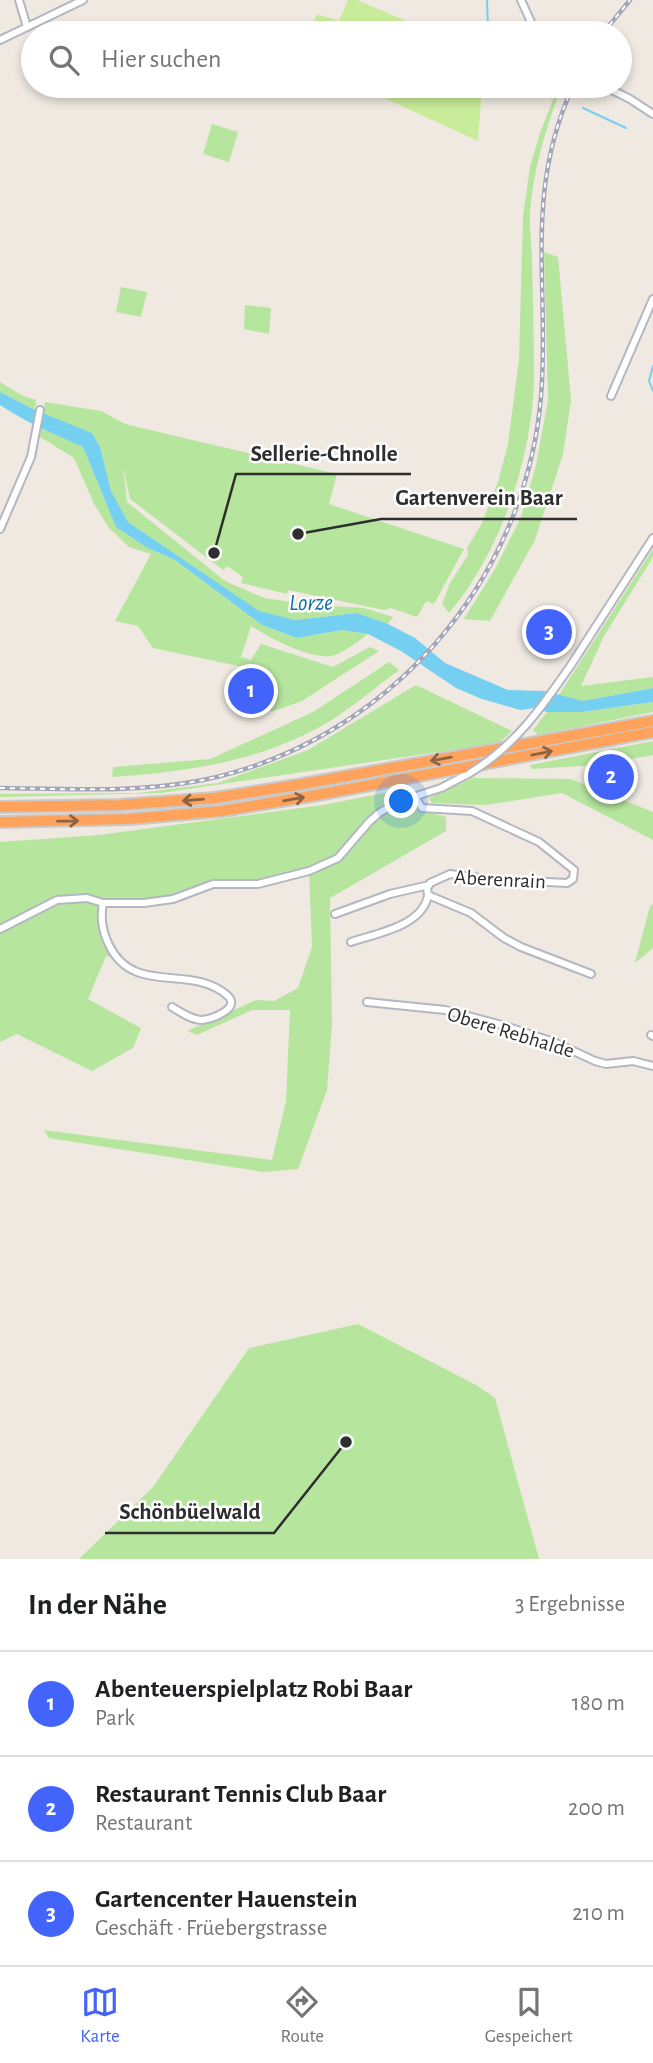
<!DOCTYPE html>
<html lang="de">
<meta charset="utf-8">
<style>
:root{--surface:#fff;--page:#f2f2f2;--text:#202124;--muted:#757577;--line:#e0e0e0;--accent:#4264fb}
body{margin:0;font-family:"Alegreya Sans",sans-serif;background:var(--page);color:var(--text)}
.you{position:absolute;left:402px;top:802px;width:24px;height:24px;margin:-18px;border:5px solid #fff;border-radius:50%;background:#1a73e8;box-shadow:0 0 0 10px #1a73e833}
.badge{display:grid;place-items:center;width:46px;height:46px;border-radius:50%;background:var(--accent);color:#fff;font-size:23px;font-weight:700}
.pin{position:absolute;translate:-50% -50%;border:4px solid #fff;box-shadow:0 2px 7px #0006}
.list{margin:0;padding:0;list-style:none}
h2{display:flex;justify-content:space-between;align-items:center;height:91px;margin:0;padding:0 28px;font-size:30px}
h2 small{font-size:23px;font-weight:400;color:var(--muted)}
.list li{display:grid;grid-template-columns:46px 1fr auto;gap:21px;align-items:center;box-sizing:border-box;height:105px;padding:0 28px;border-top:2px solid var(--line)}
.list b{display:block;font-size:26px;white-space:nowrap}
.list p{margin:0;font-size:23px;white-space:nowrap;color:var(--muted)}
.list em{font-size:23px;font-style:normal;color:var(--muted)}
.icon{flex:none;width:38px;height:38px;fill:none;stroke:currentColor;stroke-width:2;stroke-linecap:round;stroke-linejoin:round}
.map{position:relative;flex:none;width:653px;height:1559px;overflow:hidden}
.search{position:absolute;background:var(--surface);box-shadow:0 4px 10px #0003;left:21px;right:21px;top:21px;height:77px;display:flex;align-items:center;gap:18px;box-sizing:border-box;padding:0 24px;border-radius:38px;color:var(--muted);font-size:26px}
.sheet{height:406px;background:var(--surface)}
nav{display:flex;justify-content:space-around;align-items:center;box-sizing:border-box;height:98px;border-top:2px solid var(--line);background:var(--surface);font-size:19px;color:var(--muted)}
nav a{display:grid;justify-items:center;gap:4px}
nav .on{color:var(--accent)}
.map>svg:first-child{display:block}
.green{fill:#b6e59e}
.pitch{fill:#c9ec9a}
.water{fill:#75cff0}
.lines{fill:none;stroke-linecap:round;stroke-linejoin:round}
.stream{stroke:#75cff0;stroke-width:2}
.minor-casing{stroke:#b4b7c1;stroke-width:10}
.motorway-casing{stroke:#c9c9c9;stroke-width:14}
.minor{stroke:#fff;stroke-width:6}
.motorway{stroke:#ffa35c;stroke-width:10}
.rail-casing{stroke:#a3a6b8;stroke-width:4.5}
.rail{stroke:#fff;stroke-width:2;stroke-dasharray:5;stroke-linecap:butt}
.minor-bridge-casing{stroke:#b4b7c1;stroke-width:10;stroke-linecap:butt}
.minor-bridge{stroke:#fff;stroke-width:6}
.oneway{stroke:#8c6343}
.labels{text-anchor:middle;stroke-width:5;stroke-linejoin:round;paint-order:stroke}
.street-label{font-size:21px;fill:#2e2e2e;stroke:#fff}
.water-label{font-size:23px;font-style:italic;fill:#0d6fa3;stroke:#fff}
.leader{fill:none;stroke:#2e2e2e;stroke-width:2.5}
.callout-dot{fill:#2e2e2e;stroke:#fff;stroke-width:2.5}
.callout-label{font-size:23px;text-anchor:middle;font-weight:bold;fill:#2e2e2e;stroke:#fff;stroke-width:5;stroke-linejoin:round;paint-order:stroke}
</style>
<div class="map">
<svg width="653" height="1559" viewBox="0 0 653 1559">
<rect width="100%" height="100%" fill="#efe9e1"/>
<g class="green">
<path d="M556,92L559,93C545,132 533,171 530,212C529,228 532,244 532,260C533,300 534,341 534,382C532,459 499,555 449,613L442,604L450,583L468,555L467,548L482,523L498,482L508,444L519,359L523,216L530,167L540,133Z"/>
<polygon points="212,124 238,132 229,162 203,154"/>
<polygon points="544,252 558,257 571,400 563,454 535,540 490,621 464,619 495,569 521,517 536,465 548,400"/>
<polygon points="121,287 147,292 141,317 116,312"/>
<polygon points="245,305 271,308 269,334 244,329"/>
<polygon points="0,382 23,396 36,400 35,410 0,392"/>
<polygon points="45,402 101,411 125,424 337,474 329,504 464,549 434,604 426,601 417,617 391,608 384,610 288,590 287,594 241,583 243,577 227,566 223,570 130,499 123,467 127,502 225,581 264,598 313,605 364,608 393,617 388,624 357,613 295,620 259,612 128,522 111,491 100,447 92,434 43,414"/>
<path d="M40,428L83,447L116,527L146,547L175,560L262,625L297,638L342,630L368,634C358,641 346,651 335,655C313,662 270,638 251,626L241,657L251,660L261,644L333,667L370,647L379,651L302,701L271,712L268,676L238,666L153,648L138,626L115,621L151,554L129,547L109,528L94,504L74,458L37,435Z"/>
<polygon points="653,549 653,557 604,636 581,686 653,677 653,688 583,701 559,695"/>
<path d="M389,662L399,670C376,687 354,706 330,721C264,761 187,772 112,777L113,767L210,759L313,712Z"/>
<polygon points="416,685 512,731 499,743 161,793 0,797 0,794 138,793 218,783 308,750"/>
<polygon points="653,702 653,712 538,735 533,730 547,712 581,712"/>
<polygon points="653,741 653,755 597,765 532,769 530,765"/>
<polygon points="473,778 571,779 653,812 653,840 562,793 486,805 432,803 429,798"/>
<polygon points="409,788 416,809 446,817 446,831 330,898 332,1025 327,1090 298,1169 264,1172 49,1138 44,1130 272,1160 286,1101 290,1010 252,1010 197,1035 187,1031 256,1000 274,1001 298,988 312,947 309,871 258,884 213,884 173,899 104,903 102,925 116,957 106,956 88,999 141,1028 133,1048 92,1071 17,1034 0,1042 0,842 99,835 323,805"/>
<polygon points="653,904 653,948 635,963 650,906"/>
<polygon points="358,1324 476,1385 495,1398 539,1559 79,1559 153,1487 249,1348"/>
</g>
<g class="pitch">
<polygon points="348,0 357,0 434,33 309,33 317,14 339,21"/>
<polygon points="358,86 482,86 478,141"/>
</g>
<path class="water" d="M0,392L35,410L92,433L100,447L111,491L128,522L259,611L295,620L357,613L388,624L415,638L445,663L508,690L545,691L583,701L653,688V702L581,712H547L534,708L520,710L482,699L456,688L401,651L368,634L342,630L297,638L262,625L175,560L146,547L116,527L83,447C54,434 27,423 0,405Z"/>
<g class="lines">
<g class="stream">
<polyline points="487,0 488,29"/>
<polyline points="540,86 546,89"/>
<polyline points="583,108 626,128"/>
<polyline points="653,366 649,381 653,391"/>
</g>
<g class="minor-casing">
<g id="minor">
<polyline points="19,0 27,27"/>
<polyline points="521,0 536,33"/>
<polyline points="0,40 83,0"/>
<polyline points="604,86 630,99 653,114"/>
<polyline points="611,396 653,299"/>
<polyline points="0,529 31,457 40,410"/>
<polyline points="571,665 653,538"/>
<polyline points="415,797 422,808 472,811 539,842 574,870 573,879 567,883 487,879 450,874 430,883 427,888 428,895 471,913 504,938 521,947 591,974"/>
<path d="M103,903C100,918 102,931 109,945C134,997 192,963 228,996C241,1009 211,1019 202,1020C192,1020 180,1012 172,1007"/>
<polyline points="335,914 390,894 429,885"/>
<polyline points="0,929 57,900 87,898 103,903 144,903 173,899 213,884 258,884 309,871 338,858 369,822 379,813 398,802 441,788 470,773"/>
<path d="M351,942C377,933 423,926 428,895"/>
<polyline points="367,1002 445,1010 502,1025 554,1042 595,1061 606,1064 633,1061 653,1066"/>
<polyline points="651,1035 653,1036"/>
</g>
</g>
<g class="motorway-casing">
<g id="motorway">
<polyline points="0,807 119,805 215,798 297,785 653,721"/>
<polyline points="0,822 129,819 222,811 317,795 653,732"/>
</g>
</g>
<use href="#minor" class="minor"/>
<use href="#motorway" class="motorway"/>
<g class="rail-casing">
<g id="rail">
<polyline points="603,33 630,0"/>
<path d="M0,788C68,789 137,793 203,780C387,742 525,583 541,397C550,285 523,195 573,86"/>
</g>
</g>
<use href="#rail" class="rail"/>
<g class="minor-bridge-casing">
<path id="minor-bridge" d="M470,773C515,746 542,707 571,665"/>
</g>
<use href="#minor-bridge" class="minor-bridge"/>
</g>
<defs><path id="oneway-shaft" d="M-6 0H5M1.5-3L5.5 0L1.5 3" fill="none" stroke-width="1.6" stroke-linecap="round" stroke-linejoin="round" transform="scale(1.75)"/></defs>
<g class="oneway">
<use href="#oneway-shaft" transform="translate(542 753) rotate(-11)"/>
<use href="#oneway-shaft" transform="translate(441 759) rotate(170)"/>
<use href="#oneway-shaft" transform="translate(294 799) rotate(-10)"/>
<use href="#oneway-shaft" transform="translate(193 800) rotate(175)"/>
<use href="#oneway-shaft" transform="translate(68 821) rotate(-1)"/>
</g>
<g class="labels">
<g class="street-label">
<text transform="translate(500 879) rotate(3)" y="7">Aberenrain</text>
<text transform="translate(511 1032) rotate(17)" y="7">Obere Rebhalde</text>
</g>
<g class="water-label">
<text x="311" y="610">Lorze</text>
</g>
</g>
<path class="leader" d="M214 553L236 474H411M298 534L381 519H577M346 1442L274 1533H105"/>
<g class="callout-dot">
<circle cx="214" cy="553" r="7"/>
<circle cx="298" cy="534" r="7"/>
<circle cx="346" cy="1442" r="7"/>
</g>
<g class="callout-label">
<text x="324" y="461">Sellerie-Chnolle</text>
<text x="479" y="505">Gartenverein Baar</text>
<text x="190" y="1519">Schönbüelwald</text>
</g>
</svg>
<div class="you"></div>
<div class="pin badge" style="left:251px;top:691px">1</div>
<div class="pin badge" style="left:611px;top:777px">2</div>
<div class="pin badge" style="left:549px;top:632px">3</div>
<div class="search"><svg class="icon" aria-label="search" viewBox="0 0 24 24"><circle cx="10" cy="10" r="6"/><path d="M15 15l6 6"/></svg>Hier suchen</div>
</div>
<section class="sheet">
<h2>In der Nähe<small>3 Ergebnisse</small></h2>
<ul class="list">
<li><span class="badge">1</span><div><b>Abenteuerspielplatz Robi Baar</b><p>Park</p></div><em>180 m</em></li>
<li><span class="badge">2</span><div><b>Restaurant Tennis Club Baar</b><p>Restaurant</p></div><em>200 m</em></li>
<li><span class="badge">3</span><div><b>Gartencenter Hauenstein</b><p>Geschäft · Früebergstrasse</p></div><em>210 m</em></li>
</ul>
</section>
<nav>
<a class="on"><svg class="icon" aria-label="map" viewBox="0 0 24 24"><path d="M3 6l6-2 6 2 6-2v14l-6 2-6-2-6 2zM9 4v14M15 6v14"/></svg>Karte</a>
<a><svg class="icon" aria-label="directions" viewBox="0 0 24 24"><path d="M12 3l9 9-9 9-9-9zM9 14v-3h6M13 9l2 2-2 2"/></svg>Route</a>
<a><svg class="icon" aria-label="saved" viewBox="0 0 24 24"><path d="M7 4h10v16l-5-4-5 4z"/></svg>Gespeichert</a>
</nav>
